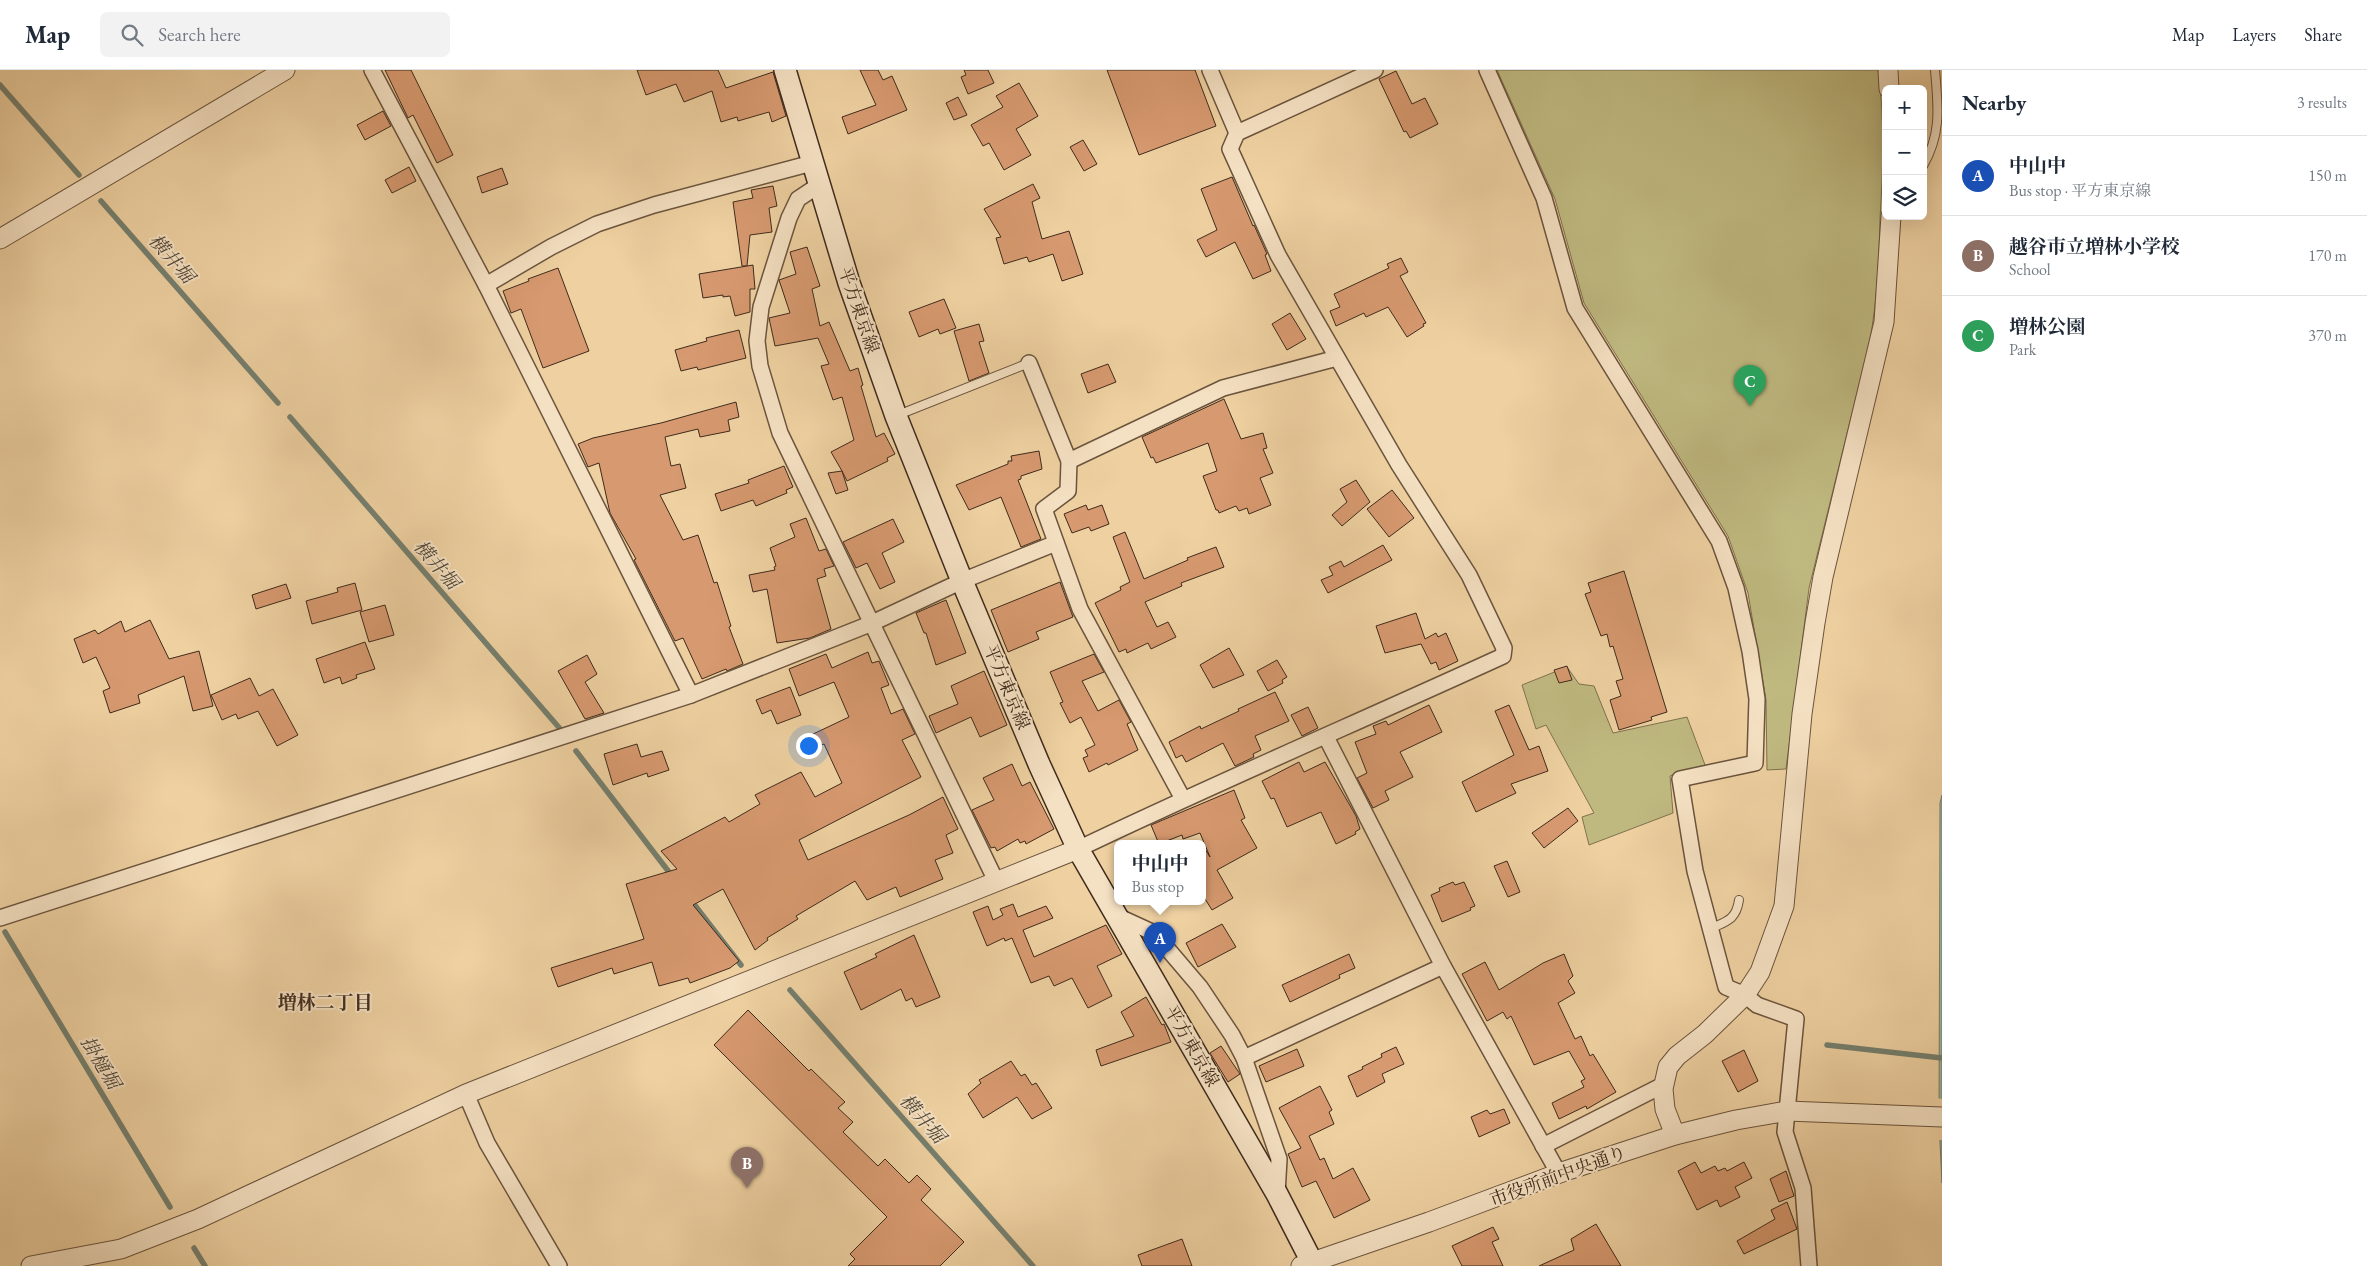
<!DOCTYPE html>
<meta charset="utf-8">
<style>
:root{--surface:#fff;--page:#f2f2f3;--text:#1f2937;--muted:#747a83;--line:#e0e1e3;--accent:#8f2418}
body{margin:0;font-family:"EB Garamond","Noto Serif JP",serif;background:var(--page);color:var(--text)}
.controls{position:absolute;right:15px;top:15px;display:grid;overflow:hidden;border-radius:8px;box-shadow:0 5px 20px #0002}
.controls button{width:45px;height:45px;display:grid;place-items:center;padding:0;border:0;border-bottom:1px solid var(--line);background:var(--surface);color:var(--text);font:25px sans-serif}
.you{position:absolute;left:808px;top:675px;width:18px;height:18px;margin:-12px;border:4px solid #fff;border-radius:50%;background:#1a73e8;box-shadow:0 0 0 8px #1a73e833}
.badge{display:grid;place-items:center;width:32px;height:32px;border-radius:50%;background:var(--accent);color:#fff;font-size:16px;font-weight:700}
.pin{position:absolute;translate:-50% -41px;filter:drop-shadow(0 1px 2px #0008)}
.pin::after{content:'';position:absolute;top:26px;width:18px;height:15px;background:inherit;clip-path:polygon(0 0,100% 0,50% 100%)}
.popup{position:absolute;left:1114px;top:770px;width:92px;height:65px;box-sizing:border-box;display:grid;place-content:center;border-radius:8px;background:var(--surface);filter:drop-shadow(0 1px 4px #0005);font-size:16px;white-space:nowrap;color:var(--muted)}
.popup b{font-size:19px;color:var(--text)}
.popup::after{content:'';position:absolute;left:50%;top:100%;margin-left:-10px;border:10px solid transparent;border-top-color:var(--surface)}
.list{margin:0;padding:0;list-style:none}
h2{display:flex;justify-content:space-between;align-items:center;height:65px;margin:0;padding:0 20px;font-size:21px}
h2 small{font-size:16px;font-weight:400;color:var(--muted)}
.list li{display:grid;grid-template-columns:32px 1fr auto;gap:15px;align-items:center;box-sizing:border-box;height:80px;padding:0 20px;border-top:1px solid var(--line)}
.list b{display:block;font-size:19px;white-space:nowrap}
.list p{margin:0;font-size:16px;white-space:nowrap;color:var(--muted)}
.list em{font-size:16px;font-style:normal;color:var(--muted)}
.icon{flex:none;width:28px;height:28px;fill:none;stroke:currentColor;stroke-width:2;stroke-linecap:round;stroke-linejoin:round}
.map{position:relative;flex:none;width:1942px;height:1196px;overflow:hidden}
header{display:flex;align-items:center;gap:30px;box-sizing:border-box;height:70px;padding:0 25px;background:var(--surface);border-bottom:1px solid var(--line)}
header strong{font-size:24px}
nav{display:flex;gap:28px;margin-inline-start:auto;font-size:18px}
.search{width:350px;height:45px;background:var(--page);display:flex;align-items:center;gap:12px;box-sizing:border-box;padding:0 18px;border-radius:8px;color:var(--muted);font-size:19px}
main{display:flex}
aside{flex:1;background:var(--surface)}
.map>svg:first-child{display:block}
.green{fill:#bfb980;stroke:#7f724e}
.water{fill:#99b7a5;stroke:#757f6e}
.pier{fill:#eed0a1}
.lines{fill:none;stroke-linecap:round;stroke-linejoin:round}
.stream{stroke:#757f6e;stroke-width:5.5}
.building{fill:#d7996f;stroke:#3f2b1c}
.service-casing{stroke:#6b543d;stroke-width:10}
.minor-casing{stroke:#6b543d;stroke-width:18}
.tertiary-casing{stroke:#6b543d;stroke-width:21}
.secondary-casing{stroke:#3f2b1c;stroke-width:24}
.service{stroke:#f4e0c2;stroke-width:8}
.minor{stroke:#f4e0c2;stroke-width:15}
.tertiary{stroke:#f4e0c2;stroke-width:19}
.secondary{stroke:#f4e0c2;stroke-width:21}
.labels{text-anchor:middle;stroke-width:4;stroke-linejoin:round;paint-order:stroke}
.street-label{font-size:18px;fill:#3f2b1c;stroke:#f4e0c2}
.water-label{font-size:19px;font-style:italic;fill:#514737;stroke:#f4e0c2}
.neighbourhood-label{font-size:19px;font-weight:bold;fill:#3f2b1c;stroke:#f4e0c2}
</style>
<header>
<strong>Map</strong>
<div class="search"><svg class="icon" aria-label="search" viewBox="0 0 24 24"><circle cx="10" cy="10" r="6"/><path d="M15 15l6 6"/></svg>Search here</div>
<nav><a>Map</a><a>Layers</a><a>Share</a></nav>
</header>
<main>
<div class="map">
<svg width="1942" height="1196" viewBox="0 0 1942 1196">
<rect width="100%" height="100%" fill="#eed0a1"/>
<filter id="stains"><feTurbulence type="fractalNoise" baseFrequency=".004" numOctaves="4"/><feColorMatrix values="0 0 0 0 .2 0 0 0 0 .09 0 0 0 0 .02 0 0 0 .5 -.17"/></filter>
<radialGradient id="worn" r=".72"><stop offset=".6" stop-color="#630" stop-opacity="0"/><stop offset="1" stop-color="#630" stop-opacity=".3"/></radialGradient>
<g class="green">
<path d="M1497,0H1878C1885,49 1883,100 1880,149C1879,190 1877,230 1870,270L1809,518L1786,699L1767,700L1766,630L1748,523L1728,466L1584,233L1555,129Z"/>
<polygon points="1567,597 1579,614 1594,616 1613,663 1687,647 1705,695 1670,706 1673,743 1589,775 1582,747 1594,743 1546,655 1536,659 1522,615"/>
</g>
<polygon class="water" points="1942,725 1942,1113 1939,1052 1940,733"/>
<polygon class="pier" points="1936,1028 1942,1029 1942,1070 1937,1070"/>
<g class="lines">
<g class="stream">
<polyline points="0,15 79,105"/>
<polyline points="101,131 278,333"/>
<polyline points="290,347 562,661"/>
<polyline points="576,681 672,806"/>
<polyline points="690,829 741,895"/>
<polyline points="5,862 170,1137"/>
<polyline points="790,920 1033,1196"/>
<polyline points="1827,975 1942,988"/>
<polyline points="194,1178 205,1196"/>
</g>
</g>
<g class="building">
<polygon points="385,0 411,0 453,85 437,93 413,45 408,48"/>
<polygon points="637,0 718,0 726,18 773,2 786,46 772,52 769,42 738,51 737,47 721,52 712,21 684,32 676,14 646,25"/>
<polygon points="860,0 878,0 883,10 892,6 907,40 848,64 842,47 876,35"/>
<polygon points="964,0 988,0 994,13 968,24 961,7 966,5"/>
<polygon points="1107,0 1195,0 1216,56 1139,85"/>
<polygon points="1396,1 1412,34 1425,28 1438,54 1410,68 1406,61 1404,62 1379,9"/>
<polygon points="1019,13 1038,46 1016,59 1031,85 1004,100 989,73 983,76 971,55 1003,37 996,26"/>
<polygon points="958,27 967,45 954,50 946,33"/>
<polygon points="383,41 391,56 365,70 357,55"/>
<polygon points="1083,70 1097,94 1084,101 1070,77"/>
<polygon points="409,97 416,111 392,123 385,110"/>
<polygon points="502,98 508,114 482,123 477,107"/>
<polygon points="1232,107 1253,156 1254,155 1267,184 1265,185 1271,201 1253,209 1235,172 1206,187 1197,170 1217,160 1201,119"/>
<polygon points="1033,114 1040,128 1032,132 1042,169 1069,161 1083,204 1062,211 1053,184 1029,192 1027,187 1004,194 996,168 1001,167 984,139"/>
<polygon points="773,116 777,136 769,138 772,162 750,165 747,196 742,196 733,132 753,128 751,120"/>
<polygon points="807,177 820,216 812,219 820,256 829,252 850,301 858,298 863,315 861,316 876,367 884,363 895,384 887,388 888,391 847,411 842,401 848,420 836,424 828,403 842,401 831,382 854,370 842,327 833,330 821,296 829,294 818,268 775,276 769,248 790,243 779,210 796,204 790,182"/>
<polygon points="1401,188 1408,202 1400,206 1426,253 1423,254 1424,256 1407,267 1388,237 1366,247 1364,243 1336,256 1330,241 1340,237 1334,224 1389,198 1387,194"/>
<polygon points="753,195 755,219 750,219 750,242 735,246 730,226 723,227 723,225 703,228 699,204"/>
<polygon points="558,198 589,281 543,298 521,239 511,243 503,221 529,211 528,209"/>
<polygon points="944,229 956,258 940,264 938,259 919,267 909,242"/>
<polygon points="1290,243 1306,269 1287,280 1272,254"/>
<polygon points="979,254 984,271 979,272 989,303 969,311 954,261"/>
<polygon points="739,260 746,288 698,300 697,297 681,301 675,280 707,271 706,268"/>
<polygon points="1108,294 1116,312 1088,323 1081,304"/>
<polygon points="1224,329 1241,369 1263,363 1267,378 1263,379 1273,403 1260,408 1271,435 1249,444 1247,438 1239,441 1236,436 1219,443 1218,440 1216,440 1203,406 1217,401 1208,373 1156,393 1153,387 1151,388 1142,367"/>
<polygon points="736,332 739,347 728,350 730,361 700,367 698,359 665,367 671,396 680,394 686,418 660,425 683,470 698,465 714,513 717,512 731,556 729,557 743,594 727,601 726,599 702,609 683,568 675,571 634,490 636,489 610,443 599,393 588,397 578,374 593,368 661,353"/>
<polygon points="1039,381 1042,399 1021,406 1021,409 1018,410 1041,469 1021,477 1001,427 969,440 956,415 1008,394 1008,391 1012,391 1011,386"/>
<polygon points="784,396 793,417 786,420 787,423 756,436 753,430 721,441 715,424 749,413 748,410"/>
<polygon points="1356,410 1370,432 1342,456 1332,445 1347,432 1340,419"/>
<polygon points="1392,420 1414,448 1389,467 1367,439"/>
<polygon points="1086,435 1088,440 1102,435 1109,454 1091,461 1089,457 1072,463 1064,444"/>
<polygon points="806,448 819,481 826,479 834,496 824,499 826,506 817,509 831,559 810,568 777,573 767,519 753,522 749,505 775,500 774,497 776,496 770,478 795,467 790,454"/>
<polygon points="893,449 904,472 882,483 895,512 880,519 867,493 856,498 843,472"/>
<polygon points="1125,462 1144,509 1188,490 1187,488 1216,477 1224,497 1181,513 1182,516 1145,532 1157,557 1168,552 1176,567 1151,579 1148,573 1127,583 1126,579 1119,582 1095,533 1121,520 1120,517 1130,512 1113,467"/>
<polygon points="1383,475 1392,490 1328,523 1321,510 1333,505 1329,497 1341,491 1344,497"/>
<polygon points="1624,501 1667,642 1651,647 1652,650 1619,660 1610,630 1621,626 1616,611 1623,609 1613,576 1610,577 1607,564 1601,566 1585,524 1591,522 1588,513"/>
<polygon points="1060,512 1073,547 1036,562 1039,569 1008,582 991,540"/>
<polygon points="355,513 362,540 312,554 306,531 338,522 337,518"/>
<polygon points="286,514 291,528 256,539 252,525"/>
<polygon points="946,530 966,583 936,595 926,563 924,563 916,543"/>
<polygon points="385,535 394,565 369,572 360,542"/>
<polygon points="1416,543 1425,569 1436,563 1438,567 1446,563 1458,591 1439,600 1436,592 1431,594 1421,574 1385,583 1376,556"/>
<polygon points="150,550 169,589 199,581 213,636 193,641 184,606 138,625 140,633 110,643 103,621 110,618 96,587 83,593 74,569 95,560 98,564 121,551 125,562"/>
<polygon points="365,572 375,599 356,605 357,608 342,614 340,607 324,613 316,589"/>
<polygon points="1229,578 1244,605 1213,618 1200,595"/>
<polygon points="868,582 872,593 879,591 889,615 881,618 891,644 903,639 915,664 902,670 921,707 799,770 808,790 909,745 943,727 958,759 946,765 953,783 935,790 943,809 900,827 896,817 867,830 855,811 796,846 798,849 767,868 768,870 755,880 723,819 693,835 739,891 730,898 690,913 688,908 659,916 652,892 614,904 612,898 558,917 551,898 644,869 626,814 677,799 661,781 725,747 729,752 760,734 755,725 801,702 815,727 842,713 824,674 817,677 811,665 849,647 834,612 799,626 789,599 826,584 832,598"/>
<polygon points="1094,584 1104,602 1082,611 1098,641 1119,630 1131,652 1127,654 1138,680 1108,695 1107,693 1089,702 1083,688 1088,686 1085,680 1095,675 1081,647 1070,653 1060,633 1063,632 1050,602"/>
<polygon points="587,585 597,604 585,612 604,643 585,649 558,601"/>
<polygon points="1277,590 1287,607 1282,610 1283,613 1268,621 1257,601"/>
<polygon points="1567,596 1572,610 1559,613 1554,600"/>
<polygon points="984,601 1007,655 980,667 971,647 936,663 929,646 958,634 951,616"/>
<polygon points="250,608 259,626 273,619 298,665 277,676 258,641 238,649 236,644 222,650 211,625"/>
<polygon points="790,617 801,645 777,654 771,640 762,644 756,630"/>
<polygon points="1275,622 1289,651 1255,666 1261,680 1253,684 1254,687 1235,696 1223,673 1186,692 1182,685 1176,688 1169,672 1200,656 1201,659 1239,641 1238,639"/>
<polygon points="1429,635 1442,662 1400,682 1413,707 1385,721 1389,730 1373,738 1357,708 1367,703 1355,672 1376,664 1373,656 1386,651 1388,655"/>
<polygon points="1509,635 1529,680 1539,676 1548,701 1511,714 1516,723 1476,742 1462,712 1514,685 1495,641"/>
<polygon points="1308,637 1318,658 1302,666 1291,645"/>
<polygon points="637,674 641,687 662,681 669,700 648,707 647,703 613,715 604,684"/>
<polygon points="1299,692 1304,702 1325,692 1356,746 1360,759 1355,762 1356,764 1336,774 1321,742 1287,757 1274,728 1271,729 1262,711"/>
<polygon points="1012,694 1022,716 1030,712 1054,759 1026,774 1025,771 1020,773 1018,769 997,781 995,777 991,778 972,740 994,730 983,708"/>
<polygon points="1234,720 1245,748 1241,750 1257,778 1217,800 1233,828 1212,840 1202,824 1202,774 1210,787 1200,763 1183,769 1182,765 1159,774 1151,755"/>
<polygon points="1568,738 1578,751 1544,778 1532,763"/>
<polygon points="1507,791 1520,822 1508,827 1494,796"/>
<polygon points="1453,812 1455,815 1464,812 1475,836 1470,838 1471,840 1442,852 1431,825 1440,821 1439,818"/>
<polygon points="1013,834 1018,847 1046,836 1053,848 1023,860 1034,887 1106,855 1122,884 1097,896 1112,926 1088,938 1072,908 1054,916 1049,906 1031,913 1012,868 1005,871 1004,868 987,876 973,842 988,836 993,850 1003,845 1000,839"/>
<polygon points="1222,854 1236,877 1198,897 1186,873"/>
<polygon points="914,865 940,927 916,937 912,928 906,931 901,919 861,940 844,902 877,887 875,884"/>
<polygon points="1349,884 1355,898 1339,905 1340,908 1290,932 1282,915"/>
<polygon points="1564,884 1573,906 1568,911 1575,923 1558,933 1575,969 1581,966 1590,986 1593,984 1616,1022 1587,1039 1586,1036 1559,1049 1552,1033 1584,1017 1581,1011 1585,1009 1569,981 1534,995 1511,946 1507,949 1503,942 1487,951 1462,904 1485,892 1499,920 1543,893"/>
<polygon points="1146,927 1162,955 1164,954 1171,972 1101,996 1096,980 1134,966 1121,942"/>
<polygon points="748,940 809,1001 811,999 845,1032 838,1038 853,1052 843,1062 878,1096 885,1089 909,1113 917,1105 931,1119 921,1130 964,1172 940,1196 848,1196 855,1189 850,1184 887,1147 714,975"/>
<polygon points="1221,976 1240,1004 1228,1012 1210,983"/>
<polygon points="1396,977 1404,994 1382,1004 1385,1012 1357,1027 1348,1006 1363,999 1362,997 1382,987 1381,984"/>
<polygon points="1297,979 1304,996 1266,1012 1259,996"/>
<polygon points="1744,980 1758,1011 1738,1022 1722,991"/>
<polygon points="1011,991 1021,1006 1025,1004 1032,1015 1036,1013 1052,1038 1032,1049 1017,1027 983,1048 968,1024 981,1013 979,1010"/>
<polygon points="1320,1016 1332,1040 1329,1042 1334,1054 1309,1066 1320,1090 1324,1088 1333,1109 1353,1098 1370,1130 1334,1148 1316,1111 1302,1117 1288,1084 1301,1078 1279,1038"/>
<polygon points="1504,1039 1510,1053 1479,1067 1471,1047 1487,1040 1490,1044"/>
<polygon points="1695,1092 1701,1103 1715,1096 1718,1101 1725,1098 1727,1101 1744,1092 1752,1108 1735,1117 1740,1127 1720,1137 1717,1130 1697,1140 1678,1101"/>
<polygon points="1786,1101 1794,1126 1779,1132 1770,1109"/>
<polygon points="1787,1132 1797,1159 1744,1184 1737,1171 1775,1149 1771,1140"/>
<polygon points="1596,1154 1621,1196 1539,1196 1574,1180 1571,1169"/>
<polygon points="1493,1157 1499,1169 1492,1172 1503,1196 1462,1196 1452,1176"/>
<polygon points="1182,1169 1192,1196 1142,1196 1138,1185"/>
</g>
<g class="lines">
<g class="service-casing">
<g id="service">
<path d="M1923,96C1942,63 1938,36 1935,0"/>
<polyline points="898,345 1029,293"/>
<path d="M1710,859C1727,851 1736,850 1739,830"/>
</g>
</g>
<g class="minor-casing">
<g id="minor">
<polyline points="372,0 486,215 691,625"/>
<polyline points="1210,0 1237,63"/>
<polyline points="1487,0 1544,128 1575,238 1719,471 1736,518 1750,581 1757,629 1755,693 1680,709 1695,801 1726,917 1745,925 1757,935 1796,949 1785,1062 1803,1118 1809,1196"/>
<polyline points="819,115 798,129 789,148 761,237 757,271 760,296 780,363 996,811"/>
<polyline points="486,215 551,177 597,154 654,135 812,93"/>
<polyline points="1029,293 1069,391 1068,421 1044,439 1080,539 1183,729"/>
<polyline points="1069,391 1223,318 1337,288"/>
<polyline points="1326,667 1443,896 1559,1104"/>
<path d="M1078,779C1218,712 1361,651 1503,586L1504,578L1469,505L1399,395L1278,185L1230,79L1237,63L1375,0"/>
<polyline points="1117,846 1154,863 1200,917 1232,965 1244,988"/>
<polyline points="0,848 691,625 870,554 962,511 1056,473"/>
<polyline points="466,1024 487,1073 559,1196"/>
<polyline points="1543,1076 1665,1014"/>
<polyline points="1277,1124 1279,1089 1244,988 1443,896"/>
</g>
</g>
<g class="tertiary-casing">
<g id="tertiary">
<polyline points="1888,0 1889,19"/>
<polyline points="0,169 285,0"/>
<polyline points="1675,1065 1665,1039 1663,1019 1668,997 1677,986 1705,964 1745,925 1760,902 1784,836 1802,644 1815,553 1823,507 1884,252 1891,146"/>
<polyline points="31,1196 121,1179 198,1149 466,1024 1078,779"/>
<polyline points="1301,1196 1429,1152 1565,1101 1675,1065 1736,1050 1787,1041 1942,1047"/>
</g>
</g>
<g class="secondary-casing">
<polyline id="secondary" points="785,0 849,213 896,346 962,511 1039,694 1078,779 1277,1124 1314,1196"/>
</g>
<use href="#service" class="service"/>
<use href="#minor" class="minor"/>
<use href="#tertiary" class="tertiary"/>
<use href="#secondary" class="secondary"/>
</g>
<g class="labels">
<g class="street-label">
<text transform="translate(859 240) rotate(71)" y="6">平方東京線</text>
<text transform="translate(1007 617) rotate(67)" y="6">平方東京線</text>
<text transform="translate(1192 976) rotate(60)" y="6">平方東京線</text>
<text transform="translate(1558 1106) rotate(-20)" y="6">市役所前中央通り</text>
</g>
<g class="water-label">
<text transform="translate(172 188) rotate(49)" y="7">横井堀</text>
<text transform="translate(437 494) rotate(49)" y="7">横井堀</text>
<text transform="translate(101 992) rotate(59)" y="7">掛樋堀</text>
<text transform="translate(923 1048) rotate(49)" y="7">横井堀</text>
</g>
<g class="neighbourhood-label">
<text x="325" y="939">増林二丁目</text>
</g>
</g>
<rect width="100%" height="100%" filter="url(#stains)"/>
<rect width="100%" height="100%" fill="url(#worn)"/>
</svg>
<div class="controls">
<button>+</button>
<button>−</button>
<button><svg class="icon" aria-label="layers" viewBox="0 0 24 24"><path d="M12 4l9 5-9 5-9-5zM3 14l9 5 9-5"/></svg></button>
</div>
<div class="you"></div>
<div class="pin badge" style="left:1160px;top:893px;background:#1a4fb4">A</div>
<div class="popup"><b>中山中</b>Bus stop</div>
<div class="pin badge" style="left:747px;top:1118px;background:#8d6e63">B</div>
<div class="pin badge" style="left:1750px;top:336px;background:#2e9e5b">C</div>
</div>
<aside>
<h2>Nearby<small>3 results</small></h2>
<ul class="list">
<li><span class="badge" style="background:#1a4fb4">A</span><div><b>中山中</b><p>Bus stop · 平方東京線</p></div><em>150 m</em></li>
<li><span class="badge" style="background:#8d6e63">B</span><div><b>越谷市立増林小学校</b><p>School</p></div><em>170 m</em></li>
<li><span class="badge" style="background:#2e9e5b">C</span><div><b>増林公園</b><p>Park</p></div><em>370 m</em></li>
</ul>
</aside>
</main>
